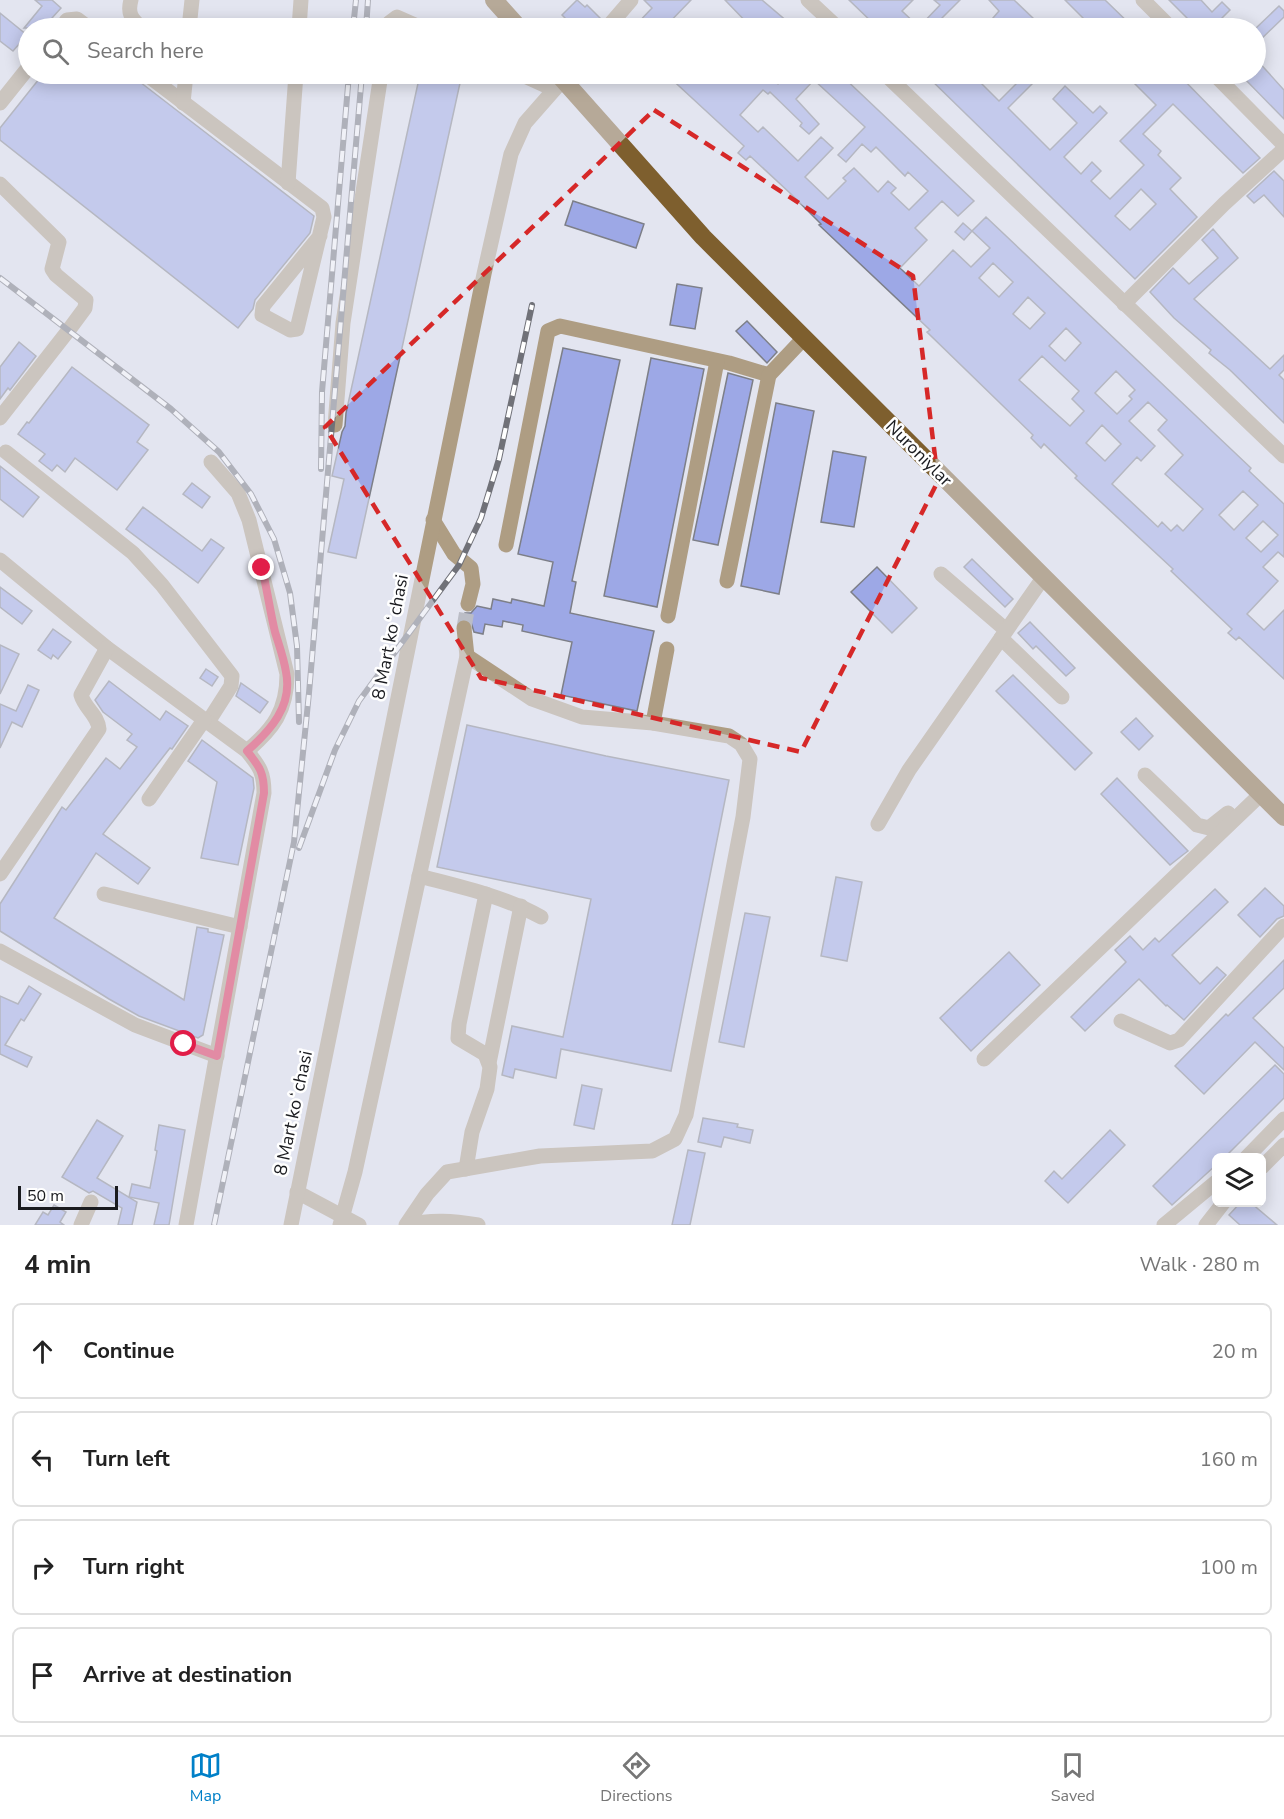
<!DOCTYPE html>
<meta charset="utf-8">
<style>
:root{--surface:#fff;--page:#f6f6f6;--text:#222;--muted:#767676;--line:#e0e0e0;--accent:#0080c8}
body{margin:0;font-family:"Nunito Sans",sans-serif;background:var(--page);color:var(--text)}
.controls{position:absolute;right:18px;bottom:18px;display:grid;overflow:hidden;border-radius:9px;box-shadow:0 3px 15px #0003}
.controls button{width:54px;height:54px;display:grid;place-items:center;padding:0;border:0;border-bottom:2px solid var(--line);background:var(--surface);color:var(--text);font:30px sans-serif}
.scale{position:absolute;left:18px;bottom:15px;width:100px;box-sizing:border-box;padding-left:6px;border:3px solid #1a1b1f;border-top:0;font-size:16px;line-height:21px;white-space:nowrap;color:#1a1b1f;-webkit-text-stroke:4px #fff;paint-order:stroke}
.stop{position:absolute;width:18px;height:18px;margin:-14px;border:4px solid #e11d48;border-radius:50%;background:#fff}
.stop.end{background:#e11d48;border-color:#fff;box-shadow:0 2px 6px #0008}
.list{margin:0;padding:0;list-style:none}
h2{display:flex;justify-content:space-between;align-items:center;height:78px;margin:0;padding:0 24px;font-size:26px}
h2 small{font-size:20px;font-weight:400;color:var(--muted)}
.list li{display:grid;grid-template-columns:39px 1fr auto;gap:18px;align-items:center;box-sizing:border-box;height:96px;margin:0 12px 12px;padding:0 12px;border:2px solid var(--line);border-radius:9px}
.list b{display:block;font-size:22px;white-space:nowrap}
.list em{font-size:20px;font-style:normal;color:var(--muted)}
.icon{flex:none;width:33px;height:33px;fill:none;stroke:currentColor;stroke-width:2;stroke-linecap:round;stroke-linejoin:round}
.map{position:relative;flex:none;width:1284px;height:1225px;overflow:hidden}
.search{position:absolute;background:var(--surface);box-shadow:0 3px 15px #0003;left:18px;right:18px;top:18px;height:66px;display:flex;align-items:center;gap:15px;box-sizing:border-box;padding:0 21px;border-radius:33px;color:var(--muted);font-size:22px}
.sheet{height:510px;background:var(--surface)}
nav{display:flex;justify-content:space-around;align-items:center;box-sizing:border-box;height:84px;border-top:2px solid var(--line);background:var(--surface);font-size:16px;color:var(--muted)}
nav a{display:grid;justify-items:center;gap:3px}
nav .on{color:var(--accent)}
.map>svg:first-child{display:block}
.building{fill:#9da8e6;stroke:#7d7f88;stroke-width:1.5;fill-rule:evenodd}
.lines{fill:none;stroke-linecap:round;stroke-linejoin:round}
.minor-tunnel{stroke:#bbbdc6;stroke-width:15;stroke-dasharray:15 8;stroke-linecap:butt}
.minor{stroke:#ae9d83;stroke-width:15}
.major{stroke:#7e5f2e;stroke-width:18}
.rail-casing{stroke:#707178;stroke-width:6}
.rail{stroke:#fff;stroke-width:4;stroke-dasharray:11;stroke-linecap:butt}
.route{stroke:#e11d48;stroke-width:8}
.marked{fill:none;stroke:#d62828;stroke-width:4.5;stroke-dasharray:12 8;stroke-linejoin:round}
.labels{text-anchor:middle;stroke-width:5;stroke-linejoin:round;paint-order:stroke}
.street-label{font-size:18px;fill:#1a1b1f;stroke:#fff}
</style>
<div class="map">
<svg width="1284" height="1225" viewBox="0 0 1284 1225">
<rect width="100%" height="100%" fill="#e3e5f0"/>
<g class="building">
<polygon points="35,0 52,0 61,8 43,28 24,28 42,6"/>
<polygon points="577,0 585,7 587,5 600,18 590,28 562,28 569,22 562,15"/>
<polygon points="644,0 691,0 664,28 633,28 652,8"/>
<polygon points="725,0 762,0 795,28 752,28"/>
<polygon points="849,0 913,0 902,11 919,27 940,5 934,0 960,0 932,28 878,28"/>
<polygon points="989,0 1014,0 1034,19 1025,28 1004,28 993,18 999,11"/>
<polygon points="1065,0 1105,0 1134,28 1093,28"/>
<polygon points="1169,0 1201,0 1212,12 1222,2 1230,10 1220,20 1228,28 1197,28"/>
<polygon points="1279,6 1284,11 1284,17 1256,44 1256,28"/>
<polygon points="0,13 27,35 13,51 0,41"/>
<polygon points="1256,59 1284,90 1284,119 1240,74 1256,74"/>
<polygon points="43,74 133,74 140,82 314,216 310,233 255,300 253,309 238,328 0,140 0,128"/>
<polygon points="420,74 462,74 356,558 328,552 344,479 332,476 342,432 345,426 346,413"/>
<path d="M666,74H766L778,84L788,74H791L796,78L800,74H840L974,201L958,216L942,201L915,228L927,240L900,268L919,286L953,250L971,267L990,248L972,231L986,217L1251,468L1249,471L1284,504V557L1278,552L1263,567L1278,581L1247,614L1264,630L1284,610V679L1239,637L1236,640L1228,633L1232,629L1171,571L1173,569L1075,478L1077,476L1044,444L1041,448L1031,438L1033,435L927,332L930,330L819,225L821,224L791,194L750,156L746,160L738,153L744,146ZM814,80L865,127L838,155L846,162L862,144L871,152L876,147L905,176L908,172L928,191L909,210L891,193L896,188L888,181L878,192L854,168L843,178L846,181L828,199L805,177L833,148L821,137L798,161L763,127L758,132L740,115L763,90L768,94L770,92L802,123L800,126L809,134L819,124L796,99ZM993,263L1013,282L999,297L979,278ZM1028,297L1045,313L1030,329L1013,314ZM1066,328L1081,343L1065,361L1049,346ZM1042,356L1079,391L1072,399L1084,411L1070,426L1019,380ZM1116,371L1135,390L1129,396L1132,399L1117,414L1095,393ZM1148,402L1167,420L1158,430L1183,455L1165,474L1203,509L1183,531L1177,525L1171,531L1162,522L1158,527L1112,484L1137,457L1141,461L1155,446L1129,421ZM1102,425L1121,444L1105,461L1086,443ZM1243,491L1258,505L1234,530L1219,515ZM1263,521L1278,535L1261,552L1246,538Z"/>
<path d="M925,74H993L982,84L999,101L1026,74H1042L1008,108L1050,150L1077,123L1053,99L1065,86L1093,113L1100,106L1107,113L1064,157L1081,174L1092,162L1101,171L1091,181L1110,199L1144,165L1120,141L1156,105L1130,79L1135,74H1178L1260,158L1243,173L1173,104L1143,134L1161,151L1158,155L1181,178L1170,189L1197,217L1135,279ZM1141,189L1156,204L1130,230L1115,216Z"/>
<polygon points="1274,171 1284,181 1284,217 1264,195 1254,203 1247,196"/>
<polygon points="573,201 644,224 636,248 565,225"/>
<polygon points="963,223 972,231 964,240 955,232"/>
<polygon points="1213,229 1238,258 1194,299 1270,369 1284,355 1284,370 1279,375 1284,380 1284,423 1230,370 1209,353 1211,350 1174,318 1150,292 1173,268 1189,284 1218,258 1202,240"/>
<polygon points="677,284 702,288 695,329 670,325"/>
<polygon points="747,321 777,352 767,363 736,331"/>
<polygon points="19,342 36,356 10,390 8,388 0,399 0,367"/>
<polygon points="563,348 620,360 572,581 576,582 570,613 654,631 637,711 561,695 572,642 522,631 523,625 503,621 502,627 485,624 483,634 474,632 471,622 464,618 465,613 471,613 477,606 491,609 493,599 511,603 512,599 544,606 553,562 518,554"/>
<polygon points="651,358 704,369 657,607 604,596"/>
<polygon points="72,367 149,425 137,442 148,450 117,490 75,458 65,472 57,465 52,471 39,461 45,454 18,434 27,422 29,423"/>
<polygon points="728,373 753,380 718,545 693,540"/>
<polygon points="776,403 814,411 779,594 741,586"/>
<polygon points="833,451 866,457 854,527 821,522"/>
<polygon points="0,466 39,497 23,517 0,499"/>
<polygon points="192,483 210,497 202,508 183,494"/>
<polygon points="143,507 202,551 211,539 224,548 198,583 126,529"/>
<polygon points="972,559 1013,599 1005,607 964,567"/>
<polygon points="877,567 917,608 892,633 851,592"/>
<polygon points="0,587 32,611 22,624 0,607"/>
<polygon points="1030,622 1075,668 1066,676 1036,646 1033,649 1018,633"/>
<polygon points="53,629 71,642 58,659 53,655 51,659 38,650"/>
<polygon points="0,645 19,654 0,694"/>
<polygon points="206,669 218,677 212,686 200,678"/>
<polygon points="1013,675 1092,753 1075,770 996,691"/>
<polygon points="109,681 160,720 166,711 188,726 172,749 170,748 103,834 150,868 138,884 96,853 54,918 184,1000 197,927 208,929 208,932 224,935 203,1035 198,1038 139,1016 109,999 0,931 0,904 62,807 66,810 106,758 120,769 137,747 127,740 132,734 103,712 95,700"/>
<polygon points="241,683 268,702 260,713 236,696"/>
<polygon points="28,685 39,690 22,727 12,722 0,748 0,704 16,711"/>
<polygon points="1136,718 1153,736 1139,750 1121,732"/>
<polygon points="467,725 606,756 729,780 671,1071 561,1049 556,1078 515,1069 513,1078 502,1075 512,1026 563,1037 591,899 437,867"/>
<polygon points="202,740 253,778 254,788 238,865 201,858 217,782 188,761"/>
<polygon points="1117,778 1188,851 1184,854 1170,865 1101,794"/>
<polygon points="836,877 862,882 847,961 821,956"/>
<polygon points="1265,888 1284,906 1284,916 1277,919 1260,937 1238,915"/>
<polygon points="1215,889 1228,902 1172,955 1200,984 1217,967 1226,975 1184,1020 1167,1005 1166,1006 1139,979 1085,1031 1071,1017 1126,962 1115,950 1130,936 1143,950 1155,938 1159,942"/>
<polygon points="745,913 770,917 744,1047 719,1042"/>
<polygon points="1009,952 1040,985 971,1051 940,1018"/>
<polygon points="1284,960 1284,988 1253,1018 1284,1048 1284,1070 1255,1042 1204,1094 1175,1066 1226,1014 1228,1016"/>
<polygon points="29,986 41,994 24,1021 21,1019 5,1045 32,1057 27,1067 0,1054 0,996 18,1004"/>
<polygon points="1275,1065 1284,1074 1284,1098 1224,1158 1216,1158 1216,1165 1172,1205 1153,1186"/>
<polygon points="582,1085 602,1089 594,1129 574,1125"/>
<polygon points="703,1118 738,1124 737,1127 753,1130 750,1143 724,1137 721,1147 698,1142"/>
<polygon points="97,1120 123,1136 97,1178 137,1202 132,1225 118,1225 122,1208 93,1191 89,1193 62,1177"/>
<polygon points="159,1125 185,1130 169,1225 154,1225 159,1203 129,1197 132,1184 150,1188 157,1151 155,1150"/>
<polygon points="1110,1130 1125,1145 1068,1203 1045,1181 1054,1171 1062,1179"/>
<polygon points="688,1150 705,1153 690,1225 672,1225"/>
<polygon points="1240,1203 1251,1203 1277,1225 1240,1225 1229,1215"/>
<polygon points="54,1205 66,1212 60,1222 64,1225 35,1225 43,1212 48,1215"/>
</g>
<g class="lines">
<polyline class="minor-tunnel" points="464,628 468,604"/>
<g class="minor">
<path d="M131,0C127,14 132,20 142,28"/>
<polyline points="808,0 838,28"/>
<polyline points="1143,0 1171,28"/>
<polyline points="61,28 67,20 77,19 89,28"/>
<polyline points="189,28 192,0"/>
<polyline points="299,28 301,0"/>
<polyline points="388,28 389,23 397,17 422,28"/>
<polyline points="607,28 631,0"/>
<polyline points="146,74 322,208 324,217 297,329 290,330 262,315 263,306 320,236"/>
<polyline points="520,74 553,89"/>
<polyline points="885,74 1284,456"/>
<polyline points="1214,74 1284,145"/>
<polyline points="0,103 28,68"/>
<polyline points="183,103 186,74"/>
<polyline points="288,183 296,74"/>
<polyline points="0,184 59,242 52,269 56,275 86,300 85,308 68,331 0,418"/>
<polyline points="1124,304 1224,204 1284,149"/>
<polyline points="335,425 343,323 381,74"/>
<polyline points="6,452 133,553 162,585 232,676 231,686 208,722"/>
<path d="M211,462L238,493L249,520L287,674C287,711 273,729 247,751"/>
<polyline points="433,520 454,554 471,568 473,584 468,604"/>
<polyline points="506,545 548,331 560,326 729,363 769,375"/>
<path d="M0,560L107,648L247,751C260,767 264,773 264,793L186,1225"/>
<polyline points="941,574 1006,630"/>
<polyline points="727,581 769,375 804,338"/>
<polyline points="668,616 717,361"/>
<polyline points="1001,638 1062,697"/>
<polyline points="653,723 667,649"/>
<polyline points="1145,775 1197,825 1209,828 1228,813"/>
<polyline points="149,799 204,720"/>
<polyline points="878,824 909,770 1043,578"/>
<path d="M0,874L99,729C98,715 85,709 81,695L107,648"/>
<path d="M419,876C461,887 503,896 541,917"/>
<polyline points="104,894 240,927"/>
<polyline points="0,951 135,1025 217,1056"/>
<polyline points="1121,1021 1170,1043 1179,1040 1284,926"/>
<polyline points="984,1059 1260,795"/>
<polyline points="489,1063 521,906"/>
<polyline points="1246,1158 1284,1119"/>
<polyline points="1262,1167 1284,1145"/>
<polyline points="466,1169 472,1132 487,1089 490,1067 485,1054 458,1038 459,1024 486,894"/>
<polyline points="297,1192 359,1225"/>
<polyline points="81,1225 91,1202"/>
<polyline points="291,1225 484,274 511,154 525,123 568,74"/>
<polyline points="340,1225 355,1172 467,656 464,628"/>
<polyline points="406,1225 427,1194 447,1172 540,1156 652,1151 675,1139 686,1115 743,817 750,759 741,744 729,736 653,723 582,717 532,699 467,656"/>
<path d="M408,1225C432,1219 453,1221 478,1225"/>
<polyline points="1164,1225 1216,1182"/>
<polyline points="1206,1225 1224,1202"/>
</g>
<g class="major">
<polyline points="494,0 519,28"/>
<polyline points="558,74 703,237 1284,817"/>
</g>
<g class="rail-casing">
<g id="rail">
<polyline points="353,28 356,0"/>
<polyline points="366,28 368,0"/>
<polyline points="0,278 171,409 219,452 251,494 274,539 290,593 297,646 299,722"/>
<polyline points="321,469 322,392 349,74"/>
<polyline points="299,848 335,750 359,701 459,565 481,518 499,459 532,305"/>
<polyline points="214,1225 294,842 309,693 362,74"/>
</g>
</g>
<use href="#rail" class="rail"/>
</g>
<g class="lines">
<path class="route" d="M184,1044L217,1056L264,793C264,773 260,767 247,751C270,731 293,706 286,672C284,659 279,645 275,632C270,611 267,589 262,568"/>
</g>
<path d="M0 0H1284V1225H0ZM654,110L913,276L938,481L801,752L481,678L325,427Z" fill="#e3e5f0" fill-opacity=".55" fill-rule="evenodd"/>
<path class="marked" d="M654,110L913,276L938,481L801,752L481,678L325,427Z"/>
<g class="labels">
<g class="street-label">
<text transform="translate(919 453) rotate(45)" y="6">Nuroniylar</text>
<text transform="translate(390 637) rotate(-79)" y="6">8 Mart koʻchasi</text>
<text transform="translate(293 1113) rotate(-78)" y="6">8 Mart koʻchasi</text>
</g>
</g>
</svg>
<div class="controls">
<button><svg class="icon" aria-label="layers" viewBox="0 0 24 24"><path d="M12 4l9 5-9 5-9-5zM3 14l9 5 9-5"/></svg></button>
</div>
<div class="scale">50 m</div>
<div class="stop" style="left:184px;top:1044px"></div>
<div class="stop end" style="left:262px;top:568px"></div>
<div class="search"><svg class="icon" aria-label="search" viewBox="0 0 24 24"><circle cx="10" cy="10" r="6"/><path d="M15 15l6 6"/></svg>Search here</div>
</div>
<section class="sheet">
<h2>4 min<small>Walk · 280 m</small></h2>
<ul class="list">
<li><svg class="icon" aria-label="ahead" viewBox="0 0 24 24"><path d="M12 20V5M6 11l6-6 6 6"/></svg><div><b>Continue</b></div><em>20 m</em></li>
<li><svg class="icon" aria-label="left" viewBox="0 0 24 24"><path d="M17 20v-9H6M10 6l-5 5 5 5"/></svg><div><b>Turn left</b></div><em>160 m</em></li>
<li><svg class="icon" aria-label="right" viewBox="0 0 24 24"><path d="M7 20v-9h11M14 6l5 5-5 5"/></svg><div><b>Turn right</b></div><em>100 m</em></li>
<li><svg class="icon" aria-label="arrive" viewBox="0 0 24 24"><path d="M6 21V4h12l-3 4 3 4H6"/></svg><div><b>Arrive at destination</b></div></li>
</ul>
</section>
<nav>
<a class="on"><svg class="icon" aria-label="map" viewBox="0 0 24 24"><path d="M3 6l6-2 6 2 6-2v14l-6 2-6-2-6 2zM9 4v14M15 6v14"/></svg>Map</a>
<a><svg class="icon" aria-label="directions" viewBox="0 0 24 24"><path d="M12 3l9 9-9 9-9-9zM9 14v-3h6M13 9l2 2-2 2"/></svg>Directions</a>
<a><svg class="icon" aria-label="saved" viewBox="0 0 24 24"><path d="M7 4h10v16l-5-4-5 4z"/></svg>Saved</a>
</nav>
